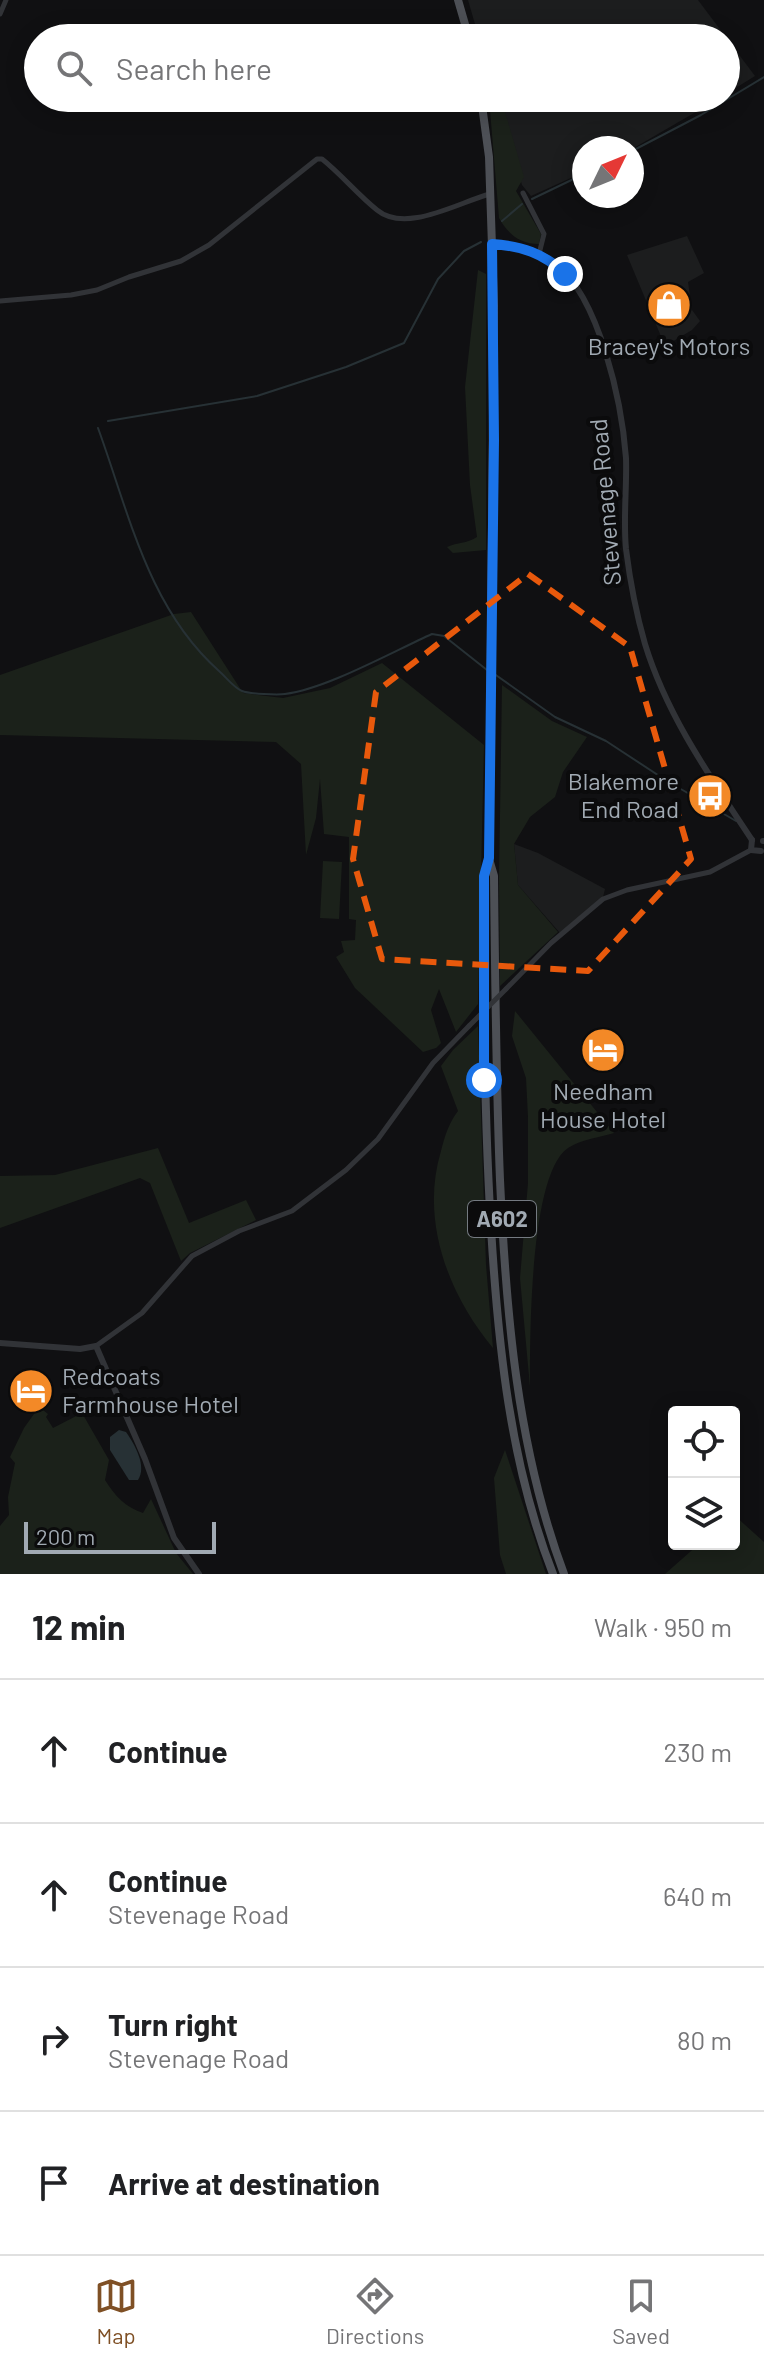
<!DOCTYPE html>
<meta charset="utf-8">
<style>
:root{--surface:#fff;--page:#f6f6f6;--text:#202124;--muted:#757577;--line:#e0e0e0;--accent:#7f5025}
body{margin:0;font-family:Barlow,sans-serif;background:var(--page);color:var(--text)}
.controls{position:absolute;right:24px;bottom:24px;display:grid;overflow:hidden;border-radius:8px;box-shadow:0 4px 20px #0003}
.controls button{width:72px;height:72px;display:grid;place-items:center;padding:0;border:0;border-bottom:2px solid var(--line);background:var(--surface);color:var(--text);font:40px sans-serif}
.compass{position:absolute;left:572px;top:136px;width:72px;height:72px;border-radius:50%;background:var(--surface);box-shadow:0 4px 20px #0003;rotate:47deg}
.scale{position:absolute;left:24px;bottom:20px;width:192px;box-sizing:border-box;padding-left:8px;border:4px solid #a1aab3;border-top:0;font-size:22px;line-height:28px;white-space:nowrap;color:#a1aab3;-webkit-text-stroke:6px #0b0b0c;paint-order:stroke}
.stop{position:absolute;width:24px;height:24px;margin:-18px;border:6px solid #1a73e8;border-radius:50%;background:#fff}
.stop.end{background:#1a73e8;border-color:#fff;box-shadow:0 2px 8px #0008}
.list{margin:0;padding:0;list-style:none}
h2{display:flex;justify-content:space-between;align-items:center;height:104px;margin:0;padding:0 32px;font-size:34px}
h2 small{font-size:26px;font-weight:400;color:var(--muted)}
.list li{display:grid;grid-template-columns:52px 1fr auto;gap:24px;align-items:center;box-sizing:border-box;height:144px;padding:0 32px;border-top:2px solid var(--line)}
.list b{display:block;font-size:30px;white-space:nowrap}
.list p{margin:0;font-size:26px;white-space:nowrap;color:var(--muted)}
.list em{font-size:26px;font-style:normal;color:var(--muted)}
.icon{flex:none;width:44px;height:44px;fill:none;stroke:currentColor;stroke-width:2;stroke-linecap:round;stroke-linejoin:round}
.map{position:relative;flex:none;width:764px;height:1574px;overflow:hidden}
.search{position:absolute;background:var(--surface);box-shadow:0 4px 20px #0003;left:24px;right:24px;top:24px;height:88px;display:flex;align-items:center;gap:20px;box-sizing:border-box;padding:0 28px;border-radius:44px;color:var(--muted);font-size:30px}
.sheet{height:680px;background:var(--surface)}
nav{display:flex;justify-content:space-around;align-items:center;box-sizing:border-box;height:112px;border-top:2px solid var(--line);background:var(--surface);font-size:22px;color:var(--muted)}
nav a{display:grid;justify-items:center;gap:4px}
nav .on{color:var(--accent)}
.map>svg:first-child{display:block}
.built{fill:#1c1d1e}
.green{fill:#1b211a}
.water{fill:#273135}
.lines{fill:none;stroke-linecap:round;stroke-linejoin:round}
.stream{stroke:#273135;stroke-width:2}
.minor{stroke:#313337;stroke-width:5}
.tertiary{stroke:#313337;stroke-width:6}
.primary{stroke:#4d5056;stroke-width:8}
.minor-bridge{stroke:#313337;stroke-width:5}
.route{stroke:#1a73e8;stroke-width:10}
.marked{fill:none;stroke:#e8590c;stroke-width:6;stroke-dasharray:16 10;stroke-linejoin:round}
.labels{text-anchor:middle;stroke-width:8;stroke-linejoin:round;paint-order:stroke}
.shield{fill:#0b0b0c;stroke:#747a81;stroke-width:2}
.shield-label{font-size:22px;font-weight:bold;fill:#a1aab3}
.poi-label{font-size:24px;fill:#a1aab3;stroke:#0b0b0c}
.street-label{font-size:24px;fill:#a1aab3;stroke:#0b0b0c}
</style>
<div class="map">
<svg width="764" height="1574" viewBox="0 0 764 1574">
<rect width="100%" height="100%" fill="#101012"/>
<g class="built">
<polygon points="468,0 698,0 755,76 726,94 726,38 479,38"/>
<polygon points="496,98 720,98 632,149 584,148 584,172 531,196 522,185"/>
<polygon points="687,236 704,273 688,282 692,310 700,321 692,330 665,346 627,255"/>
<polygon points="514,844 538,853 605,889 603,897 560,933 518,885"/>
</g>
<g class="green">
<path d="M489,98H501L524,177L516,191L541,234L539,244C520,244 508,234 499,218Z"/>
<path d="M478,270L486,274V550L453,553L447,547C458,542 466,544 477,537L470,485L465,387Z"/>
<polygon points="191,612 243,693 283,698 330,688 382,663 484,745 478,1004 456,1032 439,989 431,1010 441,1043 436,1048 423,1052 355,988 336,957 344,952 341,941 355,940 356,920 349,919 349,837 324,834 320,779 316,818 306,855 301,764 276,742 0,735 0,675 174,614"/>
<polygon points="502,685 552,721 587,737 563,772 555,797 530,817 514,844 518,885 558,932 500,986 499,879"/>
<polygon points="323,861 342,862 339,919 320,918"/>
<path d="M515,1011L614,1133C600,1137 580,1140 568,1148C529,1174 530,1341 530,1387L520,1278L528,1183V1117L526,1078L512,1036Z"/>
<path d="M478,1026L486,1265L493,1348C448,1294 420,1220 441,1151C445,1135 449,1123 458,1111L441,1066L453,1050Z"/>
<polygon points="158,1148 189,1223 246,1200 256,1220 190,1253 181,1261 150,1183 140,1178 0,1228 0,1176 55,1175"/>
<path d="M39,1407L48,1414L46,1417L53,1428L82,1413L109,1460L105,1480C115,1496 125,1507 143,1513L151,1499L176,1553L193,1574H0V1526L9,1515L8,1497L15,1463L10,1457L24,1428Z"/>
<polygon points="505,1450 546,1574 506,1574 500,1555 494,1478"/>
<polygon points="734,1515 764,1542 764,1574 665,1574 699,1544 734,1544"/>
</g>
<path class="water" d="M119,1430L126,1432C135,1445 147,1466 138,1480H129L110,1450V1437Z"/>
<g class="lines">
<g class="stream">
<polyline points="632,151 701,115 764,77"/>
<polyline points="532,199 584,174"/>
<polyline points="502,221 522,204"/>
<polyline points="108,421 257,396 346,367 404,343 438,279 464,251 481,242"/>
<path d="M98,428C129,513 148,608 219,671C226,677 234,688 242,691C249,694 278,695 285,694C326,689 392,652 432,634L444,636L487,670"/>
<polyline points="493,673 555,717 606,741 667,781 736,821"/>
</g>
<g class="minor">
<polyline points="0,14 6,0"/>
<polyline points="523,193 544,234 539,254"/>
<path d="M0,301L71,295L97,290L129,277L181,261L209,245L317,159H322C341,174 357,194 377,210C406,234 459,202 490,194"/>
<polyline points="506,989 551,943 603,899 627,890 710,872 751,850"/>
<polyline points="96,1346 142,1313 192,1256 239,1231 292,1211 346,1170 378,1139 433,1063 469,1026"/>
</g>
<g class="tertiary">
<path d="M492,244C515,245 536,249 555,263C600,298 622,404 626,458C627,488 623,519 626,549C630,581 636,613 645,644C667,716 711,778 752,840"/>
<polyline points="752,840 751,850 761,851"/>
<polyline points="763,841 764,841"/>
<polyline points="0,1343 80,1349 96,1346 145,1459 174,1538 199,1574"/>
</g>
<g class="primary">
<polyline points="458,0 469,38"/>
<path d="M481,98L489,157L494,306L489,858L484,876C483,993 484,1110 491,1228C498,1345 510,1464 553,1574"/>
<path d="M489,859L494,876C495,978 496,1079 500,1180C506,1313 517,1448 564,1574"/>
</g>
<polyline class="minor-bridge" points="469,1026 506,989"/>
</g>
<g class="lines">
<path class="route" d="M484,1080V876L489,858L494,440L492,244C521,246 544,253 565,274"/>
</g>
<path class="marked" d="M528,574L630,647L691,859L588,971L382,959L353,859L376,692Z"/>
<defs>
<g id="shop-disc" transform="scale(2.3)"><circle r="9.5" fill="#f38927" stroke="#0b0b0c"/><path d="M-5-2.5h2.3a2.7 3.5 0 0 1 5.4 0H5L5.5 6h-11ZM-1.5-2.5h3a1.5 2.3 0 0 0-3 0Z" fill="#fff"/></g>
<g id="bus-disc" transform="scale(2.3)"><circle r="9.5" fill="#f38927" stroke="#0b0b0c"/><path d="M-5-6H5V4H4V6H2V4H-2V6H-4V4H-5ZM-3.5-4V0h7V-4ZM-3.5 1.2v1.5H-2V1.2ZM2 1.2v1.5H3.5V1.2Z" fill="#fff"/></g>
<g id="hotel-disc" transform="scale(2.3)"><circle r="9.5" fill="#f38927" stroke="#0b0b0c"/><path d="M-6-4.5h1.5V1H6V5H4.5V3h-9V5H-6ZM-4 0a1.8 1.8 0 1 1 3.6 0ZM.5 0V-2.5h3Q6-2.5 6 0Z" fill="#fff"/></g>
</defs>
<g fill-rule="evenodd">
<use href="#shop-disc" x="669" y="305"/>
<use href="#bus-disc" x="710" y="796"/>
<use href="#hotel-disc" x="603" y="1050"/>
<use href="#hotel-disc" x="31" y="1391"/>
</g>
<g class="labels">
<rect class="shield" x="468" y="1201" width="68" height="36" rx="6"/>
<g class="shield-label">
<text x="502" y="1227">A602</text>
</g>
<g class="poi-label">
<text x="669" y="355">Bracey's Motors</text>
<text x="679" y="790" text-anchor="end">Blakemore<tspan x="679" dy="28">End Road</tspan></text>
<text x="603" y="1100">Needham<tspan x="603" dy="28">House Hotel</tspan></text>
<text x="62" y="1385" text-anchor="start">Redcoats<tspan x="62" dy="28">Farmhouse Hotel</tspan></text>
</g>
<g class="street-label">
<text transform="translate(606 502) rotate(-95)" y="8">Stevenage Road</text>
</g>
</g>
</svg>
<div class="controls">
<button><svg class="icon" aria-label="locate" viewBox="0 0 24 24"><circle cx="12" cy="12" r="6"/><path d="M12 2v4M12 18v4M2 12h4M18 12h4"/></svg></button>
<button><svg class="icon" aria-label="layers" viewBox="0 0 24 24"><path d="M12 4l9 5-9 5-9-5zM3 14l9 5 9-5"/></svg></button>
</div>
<svg class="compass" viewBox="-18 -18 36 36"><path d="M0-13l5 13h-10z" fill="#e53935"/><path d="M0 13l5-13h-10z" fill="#757577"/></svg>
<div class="scale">200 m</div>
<div class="stop" style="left:484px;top:1080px"></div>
<div class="stop end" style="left:565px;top:274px"></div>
<div class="search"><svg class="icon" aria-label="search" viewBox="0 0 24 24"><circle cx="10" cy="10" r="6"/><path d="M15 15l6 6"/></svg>Search here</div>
</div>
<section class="sheet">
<h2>12 min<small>Walk · 950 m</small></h2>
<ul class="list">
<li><svg class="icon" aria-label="ahead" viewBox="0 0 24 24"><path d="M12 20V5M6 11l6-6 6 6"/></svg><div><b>Continue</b></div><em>230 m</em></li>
<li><svg class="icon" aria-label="ahead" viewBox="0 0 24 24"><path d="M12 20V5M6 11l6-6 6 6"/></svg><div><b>Continue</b><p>Stevenage Road</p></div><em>640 m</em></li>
<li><svg class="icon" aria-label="right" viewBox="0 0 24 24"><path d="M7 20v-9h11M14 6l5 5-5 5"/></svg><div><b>Turn right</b><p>Stevenage Road</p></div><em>80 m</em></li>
<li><svg class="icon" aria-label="arrive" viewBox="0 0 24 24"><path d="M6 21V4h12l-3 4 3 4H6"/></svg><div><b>Arrive at destination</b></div></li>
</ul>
</section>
<nav>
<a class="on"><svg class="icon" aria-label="map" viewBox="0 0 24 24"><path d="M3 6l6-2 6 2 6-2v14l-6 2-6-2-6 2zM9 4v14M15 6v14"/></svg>Map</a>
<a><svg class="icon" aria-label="directions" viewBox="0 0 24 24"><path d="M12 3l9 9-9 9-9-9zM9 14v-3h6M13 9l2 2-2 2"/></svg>Directions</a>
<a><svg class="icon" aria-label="saved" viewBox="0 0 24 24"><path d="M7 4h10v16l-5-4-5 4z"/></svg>Saved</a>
</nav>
